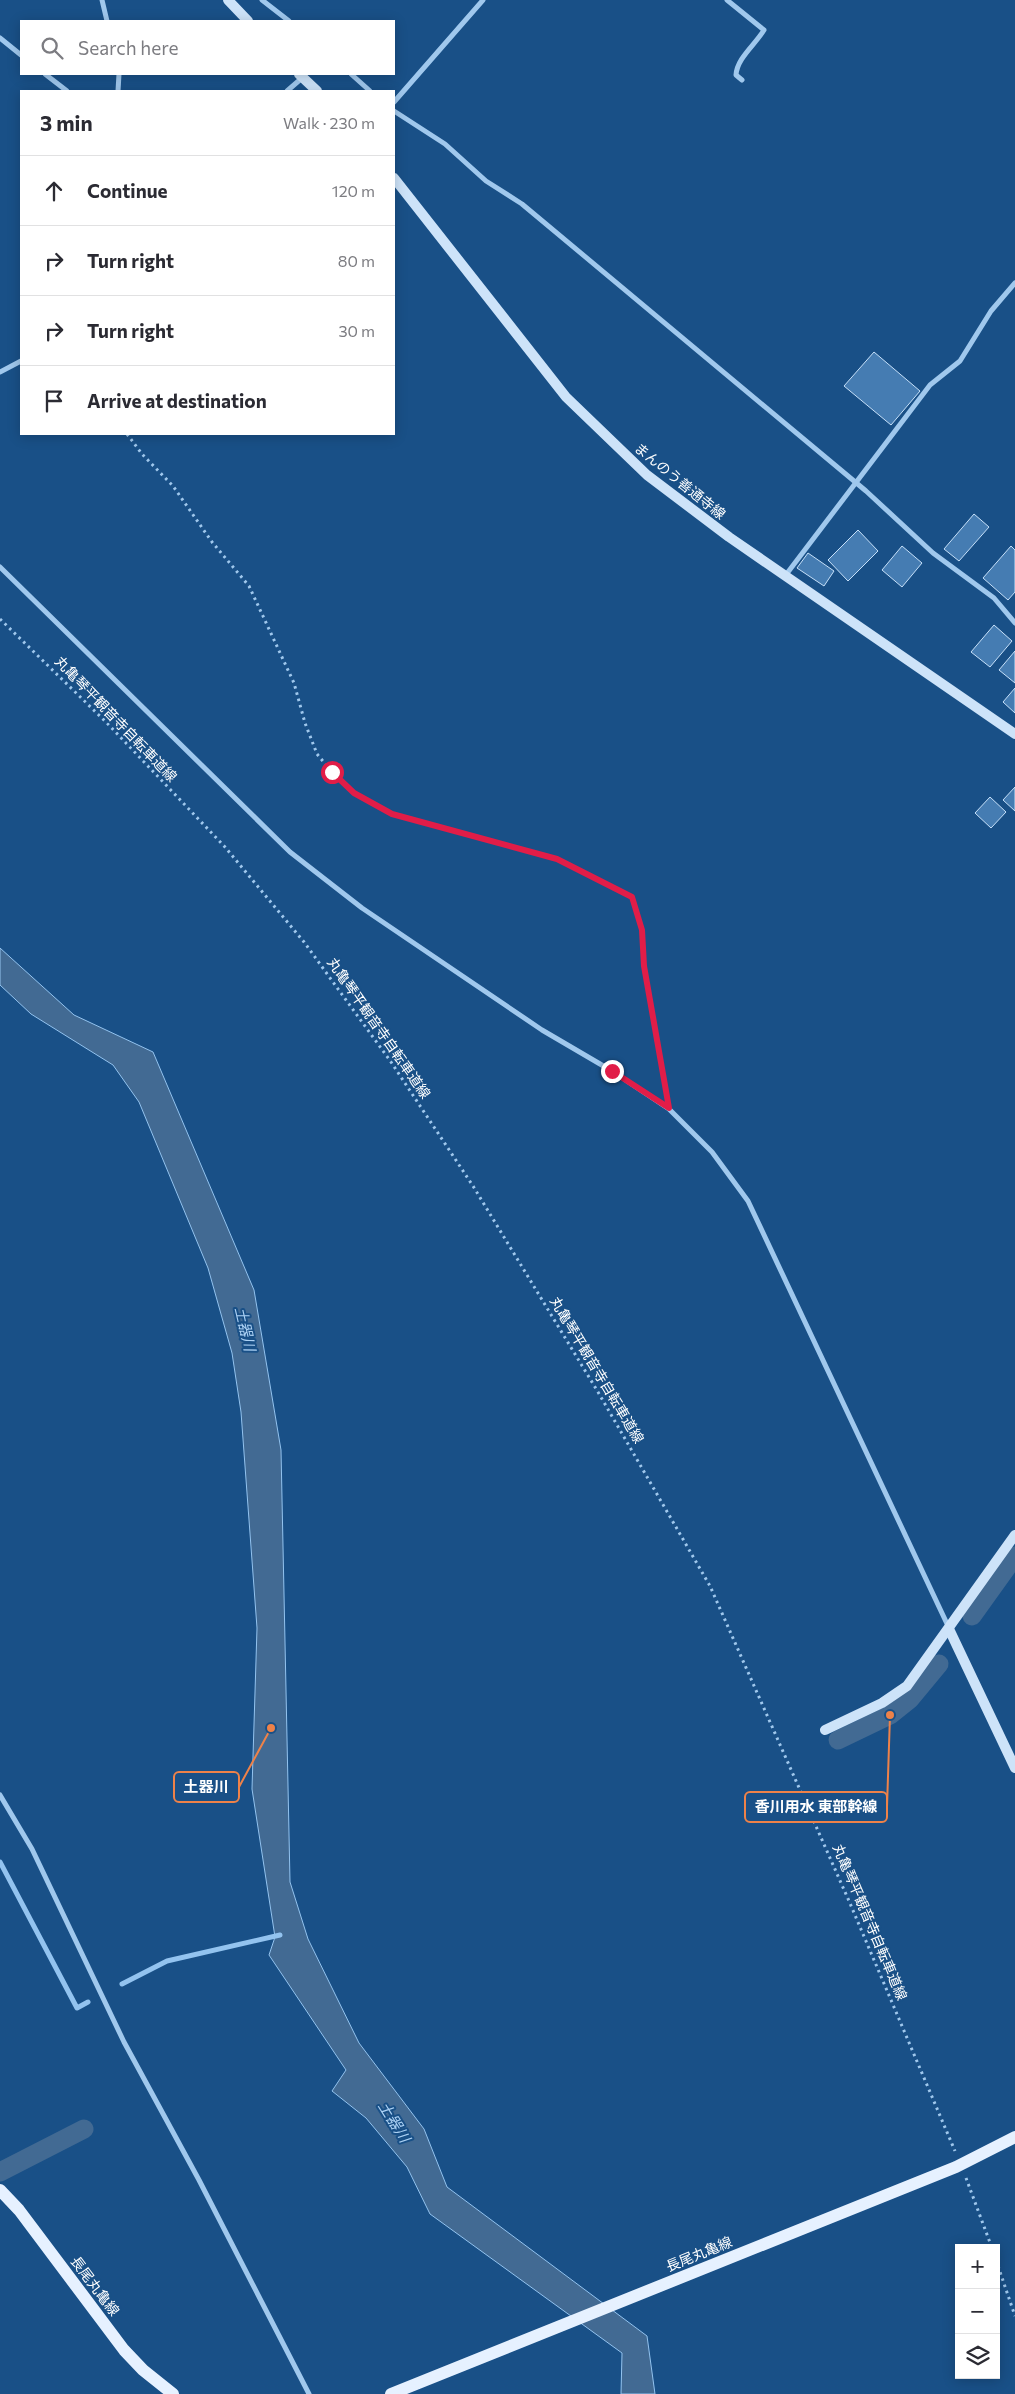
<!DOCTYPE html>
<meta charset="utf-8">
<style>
:root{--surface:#fff;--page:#f2f2f3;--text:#2b2b33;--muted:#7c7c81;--line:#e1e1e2}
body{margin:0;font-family:Commissioner,"Noto Sans JP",sans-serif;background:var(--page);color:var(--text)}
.controls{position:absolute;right:15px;bottom:15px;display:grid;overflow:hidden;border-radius:0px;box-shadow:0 2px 12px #0003}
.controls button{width:45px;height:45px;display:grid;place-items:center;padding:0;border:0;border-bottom:1px solid var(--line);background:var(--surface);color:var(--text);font:25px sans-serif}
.stop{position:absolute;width:15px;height:15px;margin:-11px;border:4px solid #e11d48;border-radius:50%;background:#fff}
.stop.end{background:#e11d48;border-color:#fff;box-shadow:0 1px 5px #0008}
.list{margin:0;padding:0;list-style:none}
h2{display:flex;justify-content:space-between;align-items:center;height:65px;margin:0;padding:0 20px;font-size:21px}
h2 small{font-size:16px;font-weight:400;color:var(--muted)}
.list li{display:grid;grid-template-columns:32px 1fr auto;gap:15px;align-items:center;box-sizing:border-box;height:70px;padding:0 20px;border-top:1px solid var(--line)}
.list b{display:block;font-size:19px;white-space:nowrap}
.list em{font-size:16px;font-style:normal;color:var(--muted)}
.icon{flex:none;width:28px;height:28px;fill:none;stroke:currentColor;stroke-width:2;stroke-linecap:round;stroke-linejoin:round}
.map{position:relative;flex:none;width:1015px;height:2394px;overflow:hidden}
.search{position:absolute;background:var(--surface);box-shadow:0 2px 12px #0003;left:20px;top:20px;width:375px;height:55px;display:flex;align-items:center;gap:12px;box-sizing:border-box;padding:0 18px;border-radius:0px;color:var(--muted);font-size:19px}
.panel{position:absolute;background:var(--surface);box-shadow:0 2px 12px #0003;left:20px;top:90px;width:375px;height:345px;border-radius:0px}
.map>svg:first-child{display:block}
.water{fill:#426a93;stroke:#93c3ef}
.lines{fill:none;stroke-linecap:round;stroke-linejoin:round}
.stream{stroke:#93c3ef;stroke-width:5}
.canal{stroke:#426a93;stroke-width:19}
.building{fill:#457cb2;stroke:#c6e0f9}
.path{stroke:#a0c8ed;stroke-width:3;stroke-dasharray:2.5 4;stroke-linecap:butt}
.street{stroke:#a0c8ed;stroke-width:5}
.secondary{stroke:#cde3f9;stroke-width:10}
.primary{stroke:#e6f1ff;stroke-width:12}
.route{stroke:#e11d48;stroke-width:6}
.labels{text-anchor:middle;stroke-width:4;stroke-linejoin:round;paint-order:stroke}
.street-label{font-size:14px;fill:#fff;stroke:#195087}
.water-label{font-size:15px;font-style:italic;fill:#acd1f4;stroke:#195087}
.leader{fill:none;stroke:#ee8249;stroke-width:2}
.callout-dot{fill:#ee8249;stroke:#195087;stroke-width:2}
.callout{fill:#195087;stroke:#ee8249;stroke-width:2}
.callout-label{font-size:15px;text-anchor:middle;font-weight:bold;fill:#fff}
</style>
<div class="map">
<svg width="1015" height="2394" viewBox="0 0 1015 2394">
<rect width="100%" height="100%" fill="#195087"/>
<polygon class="water" points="0,948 74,1015 153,1052 254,1290 281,1450 290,1882 308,1939 359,2043 424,2129 447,2187 647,2336 655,2394 621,2394 622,2353 430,2214 407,2167 366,2118 332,2091 346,2070 269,1955 275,1937 252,1789 257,1628 241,1412 232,1353 208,1268 139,1102 113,1065 31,1014 0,985"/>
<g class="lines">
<g class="stream">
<polyline points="0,1862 77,2008 88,2002"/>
<polyline points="122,1984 167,1961 280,1935"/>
</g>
<g class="canal">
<polyline points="972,1616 1015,1556"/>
<polyline points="838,1740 890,1715 910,1699 939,1664"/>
<polyline points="0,2172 84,2129"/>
</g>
</g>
<g class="building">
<polygon points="874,352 920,391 891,425 844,386"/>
<polygon points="974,514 989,527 959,561 944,549"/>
<polygon points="858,530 878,551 848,581 828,560"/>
<polygon points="902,546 922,563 902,587 882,570"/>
<polygon points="1011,546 1015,550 1015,592 1008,600 983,578"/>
<polygon points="808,553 834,571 824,586 797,568"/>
<polygon points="994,625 1012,641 990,667 971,652"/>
<polygon points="1015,651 1015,683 999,670"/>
<polygon points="1015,688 1015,713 1003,702"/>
<polygon points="1015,787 1015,811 1003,800"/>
<polygon points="990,797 1006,812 991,828 975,813"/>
</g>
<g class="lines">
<g class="path">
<polyline points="127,434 142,454 173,486 212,542 249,586 294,683 305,723 317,754 332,772 354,793 392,814 557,859 632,897 643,930 644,966 667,1096"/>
<polyline points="0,619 106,722 225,847 304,942 391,1062 473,1186 598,1392 710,1586 849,1901 955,2151"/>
<polyline points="966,2178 992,2248"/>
<polyline points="996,2260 1015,2316"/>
</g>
<g class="street">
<polyline points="102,0 107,21"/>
<polyline points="262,0 289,21"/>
<path d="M727,0L764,30C755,45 737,58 736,75L742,80"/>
<polyline points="0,38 21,55"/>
<polyline points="45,74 67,91"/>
<polyline points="351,74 370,91"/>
<polyline points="118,91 119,74"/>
<polyline points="287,91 302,78"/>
<polyline points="394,102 483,0"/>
<polyline points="394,111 445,144 486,181 522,204 866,491 933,553 994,598 1015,623"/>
<polyline points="0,372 21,361"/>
<polyline points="0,567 290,852 362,908 542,1030 612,1071 669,1109 712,1152 748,1201 949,1628"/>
<polyline points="785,576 930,385 960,361 991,311 1015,283"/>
<polyline points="0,1795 32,1849 124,2042 199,2180 309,2394"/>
</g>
<g class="secondary">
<polyline points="228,0 248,21"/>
<polyline points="299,74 317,91"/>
<polyline points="394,178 566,397 647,475 729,537 1015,734"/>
<polyline points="949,1629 1015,1768"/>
<polyline points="825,1730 882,1703 907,1686 1015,1535"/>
</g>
<g class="primary">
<polyline points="0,2190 19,2210 124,2350 143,2370 173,2394"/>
<polyline points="391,2394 956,2167 1015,2137"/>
</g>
</g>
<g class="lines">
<polyline class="route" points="332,772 354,793 392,814 557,859 632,897 642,930 644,966 669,1108 612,1071"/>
</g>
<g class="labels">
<g class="street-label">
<text transform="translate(680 481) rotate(39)" y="5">まんのう善通寺線</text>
<text transform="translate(116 719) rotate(46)" y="5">丸亀琴平観音寺自転車道線</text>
<text transform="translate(379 1028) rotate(55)" y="5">丸亀琴平観音寺自転車道線</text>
<text transform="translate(597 1370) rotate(59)" y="5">丸亀琴平観音寺自転車道線</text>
<text transform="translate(870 1922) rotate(67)" y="5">丸亀琴平観音寺自転車道線</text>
<text transform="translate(699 2254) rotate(-22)" y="5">長尾丸亀線</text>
<text transform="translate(95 2286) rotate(53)" y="5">長尾丸亀線</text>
</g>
<g class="water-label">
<text transform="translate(245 1329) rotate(77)" y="5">土器川</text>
<text transform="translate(394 2122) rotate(58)" y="5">土器川</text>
</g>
</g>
<path class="leader" d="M271 1728L239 1787M890 1715L887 1807"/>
<g class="callout-dot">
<circle cx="271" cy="1728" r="5"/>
<circle cx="890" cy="1715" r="5"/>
</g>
<g class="callout">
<rect x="174" y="1772" width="65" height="30" rx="5"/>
<rect x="745" y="1792" width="142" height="30" rx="5"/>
</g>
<g class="callout-label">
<text x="206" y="1792">土器川</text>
<text x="816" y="1812">香川用水 東部幹線</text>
</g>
</svg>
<div class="controls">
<button>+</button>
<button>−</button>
<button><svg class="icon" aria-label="layers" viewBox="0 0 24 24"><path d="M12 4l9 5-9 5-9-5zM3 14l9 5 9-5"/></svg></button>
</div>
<div class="stop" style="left:332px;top:772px"></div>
<div class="stop end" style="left:612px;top:1071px"></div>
<div class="search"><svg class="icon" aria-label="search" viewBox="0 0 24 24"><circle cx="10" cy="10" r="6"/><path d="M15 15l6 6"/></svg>Search here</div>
<section class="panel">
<h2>3 min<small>Walk · 230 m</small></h2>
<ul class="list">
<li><svg class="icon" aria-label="ahead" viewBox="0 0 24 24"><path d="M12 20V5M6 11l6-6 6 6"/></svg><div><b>Continue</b></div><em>120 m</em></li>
<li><svg class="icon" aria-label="right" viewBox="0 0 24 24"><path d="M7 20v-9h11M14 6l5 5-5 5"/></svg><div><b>Turn right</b></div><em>80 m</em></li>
<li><svg class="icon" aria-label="right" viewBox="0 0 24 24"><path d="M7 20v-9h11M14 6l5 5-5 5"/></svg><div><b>Turn right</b></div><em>30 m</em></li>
<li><svg class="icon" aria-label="arrive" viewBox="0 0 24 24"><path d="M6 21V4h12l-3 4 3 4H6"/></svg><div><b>Arrive at destination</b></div></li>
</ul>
</section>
</div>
